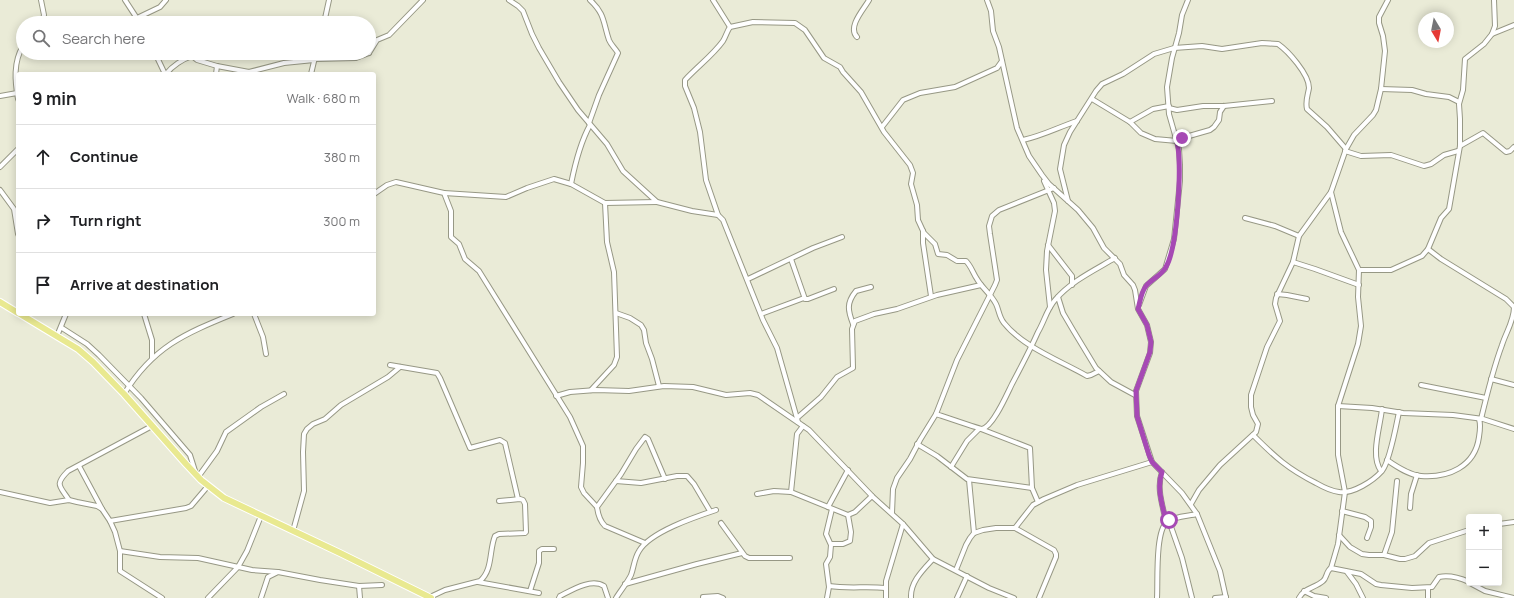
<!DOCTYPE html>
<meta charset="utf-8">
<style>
:root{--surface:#fff;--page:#f6f6f6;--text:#202124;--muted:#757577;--line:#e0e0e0}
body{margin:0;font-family:Manrope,sans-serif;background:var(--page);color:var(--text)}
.controls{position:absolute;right:12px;bottom:12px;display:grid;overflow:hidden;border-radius:4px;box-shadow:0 2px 10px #0003}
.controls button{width:36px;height:36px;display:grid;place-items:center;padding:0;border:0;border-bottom:1px solid var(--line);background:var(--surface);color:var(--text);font:20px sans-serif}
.compass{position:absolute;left:1418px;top:12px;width:36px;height:36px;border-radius:50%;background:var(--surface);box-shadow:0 2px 10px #0003;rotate:170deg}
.stop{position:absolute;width:12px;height:12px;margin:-9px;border:3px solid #a649b4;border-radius:50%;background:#fff}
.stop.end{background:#a649b4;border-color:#fff;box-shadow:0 1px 4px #0008}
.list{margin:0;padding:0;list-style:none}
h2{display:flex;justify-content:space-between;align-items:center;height:52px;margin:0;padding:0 16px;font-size:17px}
h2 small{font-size:13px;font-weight:400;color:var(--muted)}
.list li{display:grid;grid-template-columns:26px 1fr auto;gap:12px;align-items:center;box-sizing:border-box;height:64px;padding:0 16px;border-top:1px solid var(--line)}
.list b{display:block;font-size:15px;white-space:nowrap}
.list em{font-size:13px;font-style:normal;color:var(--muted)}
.icon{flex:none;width:22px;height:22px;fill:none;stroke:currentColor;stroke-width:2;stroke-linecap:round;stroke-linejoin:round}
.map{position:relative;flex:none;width:1514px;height:598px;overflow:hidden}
.search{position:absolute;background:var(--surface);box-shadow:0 2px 10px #0003;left:16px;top:16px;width:360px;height:44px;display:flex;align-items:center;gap:10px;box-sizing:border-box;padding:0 14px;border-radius:22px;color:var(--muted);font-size:15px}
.panel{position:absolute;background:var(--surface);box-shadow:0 2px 10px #0003;left:16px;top:72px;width:360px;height:244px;border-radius:4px}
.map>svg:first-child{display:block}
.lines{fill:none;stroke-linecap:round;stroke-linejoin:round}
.minor-casing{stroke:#979885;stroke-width:6}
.primary-casing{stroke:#fff;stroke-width:8}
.minor{stroke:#fff;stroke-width:4}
.primary{stroke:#e9e990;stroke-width:6}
.route{stroke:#a649b4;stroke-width:5}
</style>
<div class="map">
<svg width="1514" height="598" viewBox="0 0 1514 598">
<rect width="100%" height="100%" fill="#eaebd7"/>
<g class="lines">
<g class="minor-casing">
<g id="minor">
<polyline points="41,0 44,15 42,23"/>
<polyline points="125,0 140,23"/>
<polyline points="509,0 518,6 523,11 532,34 539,48 559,82 578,110 607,144 623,171 657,202 692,211 718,215 723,220 763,320 777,348 798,422"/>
<polyline points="713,0 730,27"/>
<polyline points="987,0 991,11 993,31 999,47 1017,128 1029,156 1042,175 1049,184 1078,210 1093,228 1104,248 1120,264 1124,275 1133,285 1135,290 1138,309 1147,325 1151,342 1150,353 1136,391 1137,416 1152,462 1182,493 1197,514 1220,571 1226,598"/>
<polyline points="137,18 160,7 166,0"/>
<polyline points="324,23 329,0"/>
<polyline points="1492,34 1495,26 1494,0"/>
<path d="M857,37C847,27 864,9 869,0"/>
<polyline points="155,53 165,74"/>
<polyline points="369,53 377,40 389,35 423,0"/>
<polyline points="315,59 356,58 369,53"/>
<path d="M166,74C172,66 183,59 192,56L197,60L217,66L249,72L284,63L314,60"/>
<polyline points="216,74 217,66"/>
<polyline points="311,74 316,53"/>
<polyline points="1381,89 1412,90 1426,94 1449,97 1459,102"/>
<polyline points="0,96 17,93"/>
<path d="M18,99C15,82 13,62 23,46"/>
<polyline points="1092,99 1130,122 1141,133 1155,139 1177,141 1189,136 1210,130 1214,127 1219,120 1220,112 1224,106"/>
<polyline points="1169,108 1177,110 1203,106 1224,106 1272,101"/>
<polyline points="1130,122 1153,109 1169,106"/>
<path d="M589,123L599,95L618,53C615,48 611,45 609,40C603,22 605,14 590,0"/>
<polyline points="882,127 903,100 920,93 955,87 997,68 1002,61"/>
<path d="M1023,140C1042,136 1059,127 1077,121"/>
<polyline points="1460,146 1483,133 1506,152 1510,151 1514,147"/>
<polyline points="1345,151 1361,156 1391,155 1424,166 1431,164 1444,155 1458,151"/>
<polyline points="0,167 18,149"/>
<polyline points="1044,181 1054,203 1055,211 1047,251 1046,270 1050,307"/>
<path d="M571,184C575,164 580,143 590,125"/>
<polyline points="0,190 14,209 18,234"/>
<polyline points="444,193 506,197 527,188 554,179 571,184 605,203 657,202"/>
<polyline points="374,194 387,185 396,182 444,193 451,211 451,237 459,244 465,259 479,271 570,417 583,446 583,463 581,487 584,493 597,507"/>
<path d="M1068,201L1060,169L1064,145L1070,132L1096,91L1102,84L1123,74L1154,54L1174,48L1202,46L1222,49L1262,43L1278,44C1288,51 1309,74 1309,88C1308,95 1305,101 1307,109L1327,127L1346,149"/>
<path d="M718,215L706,180L700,132L694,108L685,86V80C697,67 713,55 723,41C726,36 727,31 730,27L753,22L795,23L805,30L824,58L840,67L843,72L861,92L884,132L910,165L913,173L911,184L917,205L918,220L924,233L935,244L938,254L947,255L957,261H966C971,266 973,273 977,279C982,288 991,294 996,304C999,310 999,317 1004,323C1023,347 1061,361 1087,376L1091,375L1099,371"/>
<polyline points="1245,218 1275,226 1299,236"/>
<polyline points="923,231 923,243 931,296"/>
<polyline points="1048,245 1072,276 1072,285"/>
<polyline points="1428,249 1441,259 1506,299 1514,307"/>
<polyline points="791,259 805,299 808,299 834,289"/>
<polyline points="1293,262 1315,269 1359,285"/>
<polyline points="1359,270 1391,270 1422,256 1428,249 1441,218 1449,209 1460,146 1460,119 1459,104 1463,90 1465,59 1484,44 1492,34 1514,25"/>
<polyline points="748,279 813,248 842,237"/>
<polyline points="1277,294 1287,295 1307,299"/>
<polyline points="1058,297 1063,313 1073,330 1096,368 1111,382 1135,395"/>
<polyline points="1139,305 1146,286 1165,269 1174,239 1180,181 1180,165 1179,149 1169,114 1167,87 1172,58 1179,33 1182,15 1188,0"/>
<polyline points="616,313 630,318 641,325 644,330 646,343 652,359 659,386"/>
<polyline points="144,314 152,340 152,358"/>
<polyline points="254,314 263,337 266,354"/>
<polyline points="761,314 804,298"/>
<path d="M853,324C848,311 846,303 856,291L871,287"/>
<polyline points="62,328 87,344 99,355 141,398 190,455 196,474"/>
<polyline points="57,336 66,314"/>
<polyline points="390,365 437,373 440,378 470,448 500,440 505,443 518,499"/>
<polyline points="1491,379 1514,385"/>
<polyline points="1421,385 1486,398"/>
<polyline points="591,390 614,365 617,357 614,272 607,242 605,203"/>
<path d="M124,394C153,347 184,334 233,314"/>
<polyline points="556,396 570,392 596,390 629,391 664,386 693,387 726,395 750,393 758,395 809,430 873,497 903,524 933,559 989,588 1014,598"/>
<polyline points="1338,406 1372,408 1403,413 1453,415 1483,419 1514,429"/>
<path d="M936,414C942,416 980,429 982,429C993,427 1007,394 1012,384C1021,367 1030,350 1038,332C1044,322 1047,309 1055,300C1071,281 1095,270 1115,258"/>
<polyline points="797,418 821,397 837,377 853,368 852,329 855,321 874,314 897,309 937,295 981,285"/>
<path d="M1481,419C1487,394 1493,369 1502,345C1506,332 1514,321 1514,307"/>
<polyline points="981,429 1030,448 1032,488 1038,502"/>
<path d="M1253,435C1275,457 1288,469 1316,483C1323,487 1331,491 1339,492C1353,494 1373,481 1382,471C1390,461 1396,426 1399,412"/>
<polyline points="917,444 937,456 967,479 1032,488"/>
<path d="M1387,460C1397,467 1409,475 1421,476C1448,478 1475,467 1479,437C1480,431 1481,425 1479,419"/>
<polyline points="79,466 102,509"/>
<polyline points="951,467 967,441 979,429"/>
<path d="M1381,471C1370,456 1380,428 1382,409"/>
<path d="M1162,472C1156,488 1163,506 1166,522"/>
<polyline points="198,477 217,451 226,432 261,407 284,394"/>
<polyline points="969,480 974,533"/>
<polyline points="616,481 641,483 677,476 687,476 694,484 710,511"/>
<polyline points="0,492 50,503 69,500 77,502 97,506 102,509 110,521 115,532 120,551 120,571 162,598"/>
<polyline points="791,492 797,434 803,426"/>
<polyline points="757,494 774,491 791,492 848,515 855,512 872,496"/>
<path d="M69,500C60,486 54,485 68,471L152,426"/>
<polyline points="1191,504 1199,490 1220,465 1256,432 1258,424 1253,415 1251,407 1251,395 1267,347 1280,321 1275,304 1276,298 1293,262 1299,236 1331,192 1346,149 1354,135 1373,115 1376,110 1381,89 1385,51 1383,36 1379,23 1379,17 1388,0"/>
<polyline points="828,507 848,470"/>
<polyline points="1410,508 1411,494 1417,475"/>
<polyline points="1342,511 1365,517 1371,521 1371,527 1367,538"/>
<polyline points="892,513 893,489 897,478 910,459 920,440 936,414 957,360 995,285 997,280 990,234 989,226 992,216 999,210 1054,188"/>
<polyline points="110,521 186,508 191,506 208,486"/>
<polyline points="1169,521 1182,558 1192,598"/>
<polyline points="721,523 745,556 749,558 790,558"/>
<polyline points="1499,524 1514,522"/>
<polyline points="1015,528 1033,505 1044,499 1077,485 1152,462"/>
<polyline points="293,531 304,491 303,452 304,434 307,429 313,424 325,419 341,405 388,377 400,367"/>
<polyline points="1339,535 1350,547 1362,554 1369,555 1384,555 1400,559 1405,559 1415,556 1429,543 1469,530"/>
<path d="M645,543L605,526C600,521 598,515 597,507L621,474L636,449L645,437L648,439L665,479"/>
<polyline points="831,544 843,544 850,541 851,532 848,515"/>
<polyline points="120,551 160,557 198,558 252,570 278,572"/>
<polyline points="1384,555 1392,532 1397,481"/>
<polyline points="1331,568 1338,544 1345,492 1338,455 1338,406 1358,344 1361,326 1358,297 1359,270 1341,232 1331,192"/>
<polyline points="956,570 966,545 970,538 974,533 983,530 996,528 1015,528 1054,550 1056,554 1056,557 1039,598"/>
<polyline points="1347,572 1356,584 1363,598"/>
<polyline points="478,582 539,593"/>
<polyline points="1470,583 1485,591 1514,598"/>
<polyline points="625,584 697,564 742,553"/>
<polyline points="359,586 360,598"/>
<path d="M829,586C848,589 867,586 885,588"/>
<polyline points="530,591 539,563 539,551 542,549 554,549"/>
<polyline points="1304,591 1314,596 1326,598"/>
<polyline points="703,597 718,596 723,598"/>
<polyline points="208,598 238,567 247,551 261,516"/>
<polyline points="261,598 268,577 278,572 320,580 359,586 382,585"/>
<path d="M428,598L445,590L480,581C493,570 489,550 495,536L499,534L525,533L526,532L525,504L523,500L520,499L499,501"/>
<path d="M559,598L560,596C572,590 591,578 604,586L608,598"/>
<path d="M616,598C621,590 627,583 631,575C634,567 634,559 639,551C650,532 695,517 716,510"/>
<polyline points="827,598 829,587 826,564 830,557 831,545 826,534 832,509"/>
<polyline points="886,598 886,581 903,524"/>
<path d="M911,598C910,582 923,570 933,559"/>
<polyline points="957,598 967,576"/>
<path d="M1157,598C1158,582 1155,531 1167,522C1174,516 1189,516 1197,514"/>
<polyline points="1215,598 1226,597"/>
<path d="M1299,598C1304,588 1315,588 1323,581C1327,578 1326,571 1331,568L1361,574L1376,584L1381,585L1412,588L1432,587L1439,577C1449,575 1460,578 1469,582"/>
<polyline points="1428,598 1428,588"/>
</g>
</g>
<g class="primary-casing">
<g id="primary">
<polyline points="0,302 18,313"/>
<polyline points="20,314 78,349 93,362 124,394 186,464 201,480 224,498 340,553 431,598"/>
</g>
</g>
<use href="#minor" class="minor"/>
<use href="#primary" class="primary"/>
</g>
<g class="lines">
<path class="route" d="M1169,520L1166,522C1163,506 1156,488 1162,472L1152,462L1149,455L1137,416L1136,391L1150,352L1151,342L1147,325L1138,309C1140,302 1141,292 1146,286C1152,279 1162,275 1166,267C1178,246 1182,165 1177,141L1182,138"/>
</g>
</svg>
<div class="controls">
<button>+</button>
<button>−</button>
</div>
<svg class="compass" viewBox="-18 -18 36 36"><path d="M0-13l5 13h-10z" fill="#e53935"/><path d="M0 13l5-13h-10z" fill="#757577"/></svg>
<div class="stop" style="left:1169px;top:520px"></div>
<div class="stop end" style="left:1182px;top:138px"></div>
<div class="search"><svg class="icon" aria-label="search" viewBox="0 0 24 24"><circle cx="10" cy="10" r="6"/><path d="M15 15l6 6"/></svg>Search here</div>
<section class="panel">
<h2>9 min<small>Walk · 680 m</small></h2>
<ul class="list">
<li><svg class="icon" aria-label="ahead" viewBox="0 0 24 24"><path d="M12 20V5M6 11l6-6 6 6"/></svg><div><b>Continue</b></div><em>380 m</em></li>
<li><svg class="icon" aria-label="right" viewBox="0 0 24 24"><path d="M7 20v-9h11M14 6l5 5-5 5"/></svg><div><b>Turn right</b></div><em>300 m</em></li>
<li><svg class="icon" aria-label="arrive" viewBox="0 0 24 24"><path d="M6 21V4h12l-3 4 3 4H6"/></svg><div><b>Arrive at destination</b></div></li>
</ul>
</section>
</div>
